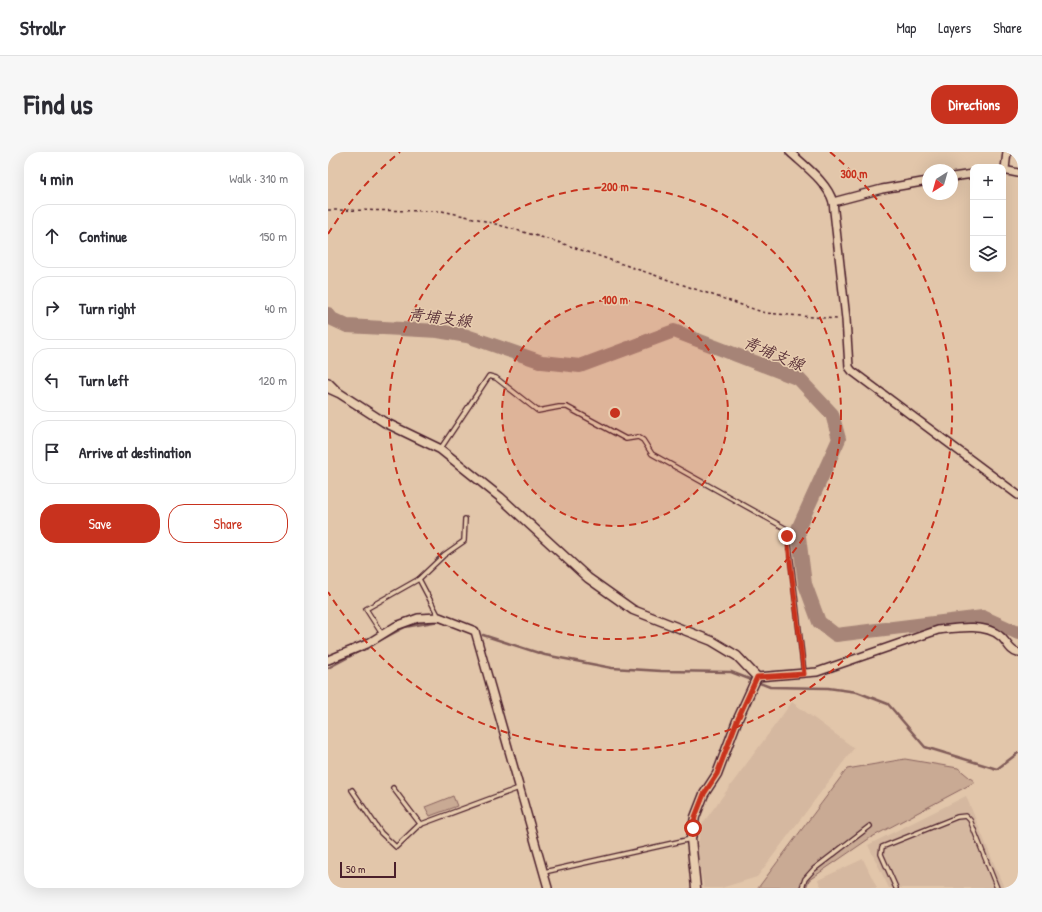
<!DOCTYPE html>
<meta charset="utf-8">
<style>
:root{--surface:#fff;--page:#f7f7f7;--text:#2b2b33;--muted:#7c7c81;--line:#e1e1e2;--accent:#c8321e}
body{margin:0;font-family:"Patrick Hand","LXGW WenKai TC",sans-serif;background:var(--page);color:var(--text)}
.controls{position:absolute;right:12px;top:12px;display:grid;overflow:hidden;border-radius:8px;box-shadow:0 4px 16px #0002}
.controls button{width:36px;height:36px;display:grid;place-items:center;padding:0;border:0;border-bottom:1px solid var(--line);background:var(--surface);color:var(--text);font:20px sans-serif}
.compass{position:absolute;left:594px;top:12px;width:36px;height:36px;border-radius:50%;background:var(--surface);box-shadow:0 4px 16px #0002;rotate:217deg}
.scale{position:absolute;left:12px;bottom:10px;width:56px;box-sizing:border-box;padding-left:4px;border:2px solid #4a1f2b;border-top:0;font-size:11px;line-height:14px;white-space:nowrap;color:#4a1f2b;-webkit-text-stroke:3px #e8cdaf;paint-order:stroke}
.stop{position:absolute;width:12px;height:12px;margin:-9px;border:3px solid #c8321e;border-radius:50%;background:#fff}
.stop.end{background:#c8321e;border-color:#fff;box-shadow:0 1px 4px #0008}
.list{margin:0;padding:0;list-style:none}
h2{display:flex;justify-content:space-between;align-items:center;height:52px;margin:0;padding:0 16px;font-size:17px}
h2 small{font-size:13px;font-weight:400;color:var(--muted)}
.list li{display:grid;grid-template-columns:26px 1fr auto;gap:12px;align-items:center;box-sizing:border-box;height:64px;margin:0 8px 8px;padding:0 8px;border:1px solid var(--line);border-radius:16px}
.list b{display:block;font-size:15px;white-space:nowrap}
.list em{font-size:13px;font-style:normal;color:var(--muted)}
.actions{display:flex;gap:8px;padding:12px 16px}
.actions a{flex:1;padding:9px 0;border:1px solid var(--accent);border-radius:16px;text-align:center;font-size:14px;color:var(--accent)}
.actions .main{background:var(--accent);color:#fff}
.icon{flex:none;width:22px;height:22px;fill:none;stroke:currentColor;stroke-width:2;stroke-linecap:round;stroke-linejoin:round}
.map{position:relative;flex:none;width:690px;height:736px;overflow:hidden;border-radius:16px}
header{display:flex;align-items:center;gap:24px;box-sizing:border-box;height:56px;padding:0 20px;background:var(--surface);border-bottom:1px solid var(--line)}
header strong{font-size:19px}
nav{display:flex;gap:22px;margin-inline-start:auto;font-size:14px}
.intro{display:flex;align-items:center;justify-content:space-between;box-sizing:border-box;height:96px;padding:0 24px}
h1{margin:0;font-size:28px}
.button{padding:10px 18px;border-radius:16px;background:var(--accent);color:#fff;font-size:14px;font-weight:700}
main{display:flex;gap:24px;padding:0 24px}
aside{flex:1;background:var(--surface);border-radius:16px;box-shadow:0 4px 16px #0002}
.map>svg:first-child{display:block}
.built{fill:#d5b8a0}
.green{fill:#c9aa94;stroke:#8a6460}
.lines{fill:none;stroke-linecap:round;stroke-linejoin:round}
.stream{stroke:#815c59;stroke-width:2.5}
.river{stroke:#a68477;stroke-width:14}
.service-casing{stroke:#4a1f2b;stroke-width:6}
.minor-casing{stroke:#4a1f2b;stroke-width:10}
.tertiary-casing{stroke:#4a1f2b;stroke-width:11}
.path{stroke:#4a1f2b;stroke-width:1.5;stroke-dasharray:3 3;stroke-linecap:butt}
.service{stroke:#e8cdaf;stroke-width:3.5}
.minor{stroke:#e8cdaf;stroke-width:7}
.tertiary{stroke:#e8cdaf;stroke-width:8}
.route{stroke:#c8321e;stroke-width:5}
.ring{fill:none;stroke:#c8321e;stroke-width:2;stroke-dasharray:7 5}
.labels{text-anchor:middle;stroke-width:3;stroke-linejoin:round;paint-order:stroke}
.water-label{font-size:16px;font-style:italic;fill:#5c333a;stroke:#e8cdaf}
.centre{fill:#c8321e;stroke:#e8cdaf;stroke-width:2}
.ring-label{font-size:12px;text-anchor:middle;font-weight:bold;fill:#c8321e;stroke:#e8cdaf;stroke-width:3;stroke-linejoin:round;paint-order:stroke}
</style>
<header>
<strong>Strollr</strong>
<nav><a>Map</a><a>Layers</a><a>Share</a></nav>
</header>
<div class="intro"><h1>Find us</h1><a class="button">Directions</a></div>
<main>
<aside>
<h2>4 min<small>Walk · 310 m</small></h2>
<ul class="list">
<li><svg class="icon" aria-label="ahead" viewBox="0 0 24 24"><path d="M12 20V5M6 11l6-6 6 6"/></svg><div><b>Continue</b></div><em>150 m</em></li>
<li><svg class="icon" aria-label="right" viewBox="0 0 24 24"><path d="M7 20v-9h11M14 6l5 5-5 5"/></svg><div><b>Turn right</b></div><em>40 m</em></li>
<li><svg class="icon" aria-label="left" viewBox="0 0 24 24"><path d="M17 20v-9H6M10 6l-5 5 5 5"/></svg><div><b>Turn left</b></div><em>120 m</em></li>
<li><svg class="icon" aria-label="arrive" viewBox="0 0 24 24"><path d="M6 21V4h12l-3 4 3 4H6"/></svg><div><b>Arrive at destination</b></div></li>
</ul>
<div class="actions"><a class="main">Save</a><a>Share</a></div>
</aside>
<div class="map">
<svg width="690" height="736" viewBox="0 0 690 736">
<rect width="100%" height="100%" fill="#e2c6aa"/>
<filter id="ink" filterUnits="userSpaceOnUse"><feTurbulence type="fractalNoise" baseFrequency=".025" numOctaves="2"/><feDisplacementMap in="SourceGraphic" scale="8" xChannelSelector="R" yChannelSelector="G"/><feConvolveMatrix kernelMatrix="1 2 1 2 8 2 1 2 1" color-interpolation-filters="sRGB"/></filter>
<g filter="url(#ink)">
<g class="built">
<polygon points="464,550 526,596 429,725 393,736 376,736 369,702 372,675"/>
<polygon points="638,644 676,736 561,736 540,693"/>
<polygon points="535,707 549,736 494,736 490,728"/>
</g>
<g class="green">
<polygon points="577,607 630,616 647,630 542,686 481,728 478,736 430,736 519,617"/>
<polygon points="125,644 129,654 102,664 97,655"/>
</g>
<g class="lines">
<g class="stream">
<polyline points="155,483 217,503 284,516 333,519 403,520 442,535 500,536 529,540 560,552 597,595 669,617 690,601"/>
<polyline points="0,516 77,475 111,469 120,472"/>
</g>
<polyline class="river" points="0,162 4,167 19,174 110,179 139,184 214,210 252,214 346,179 471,227 504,262 511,287 470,377 477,432 491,470 508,483 655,465 690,481"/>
<g class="service-casing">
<g id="service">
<polyline points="113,296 161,224 168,226 210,259 231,255 239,255 298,287 310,285 315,288 324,302 457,376 461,392 476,521"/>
<polyline points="91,427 111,465"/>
<polyline points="54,482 38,457 91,427 116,403 136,389 137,367"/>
<polyline points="65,636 93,673"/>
<polyline points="24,638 53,681 68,695 91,673 191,636"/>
<polyline points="216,720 363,687"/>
<polyline points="474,736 477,727 486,717 542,674"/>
<polyline points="568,736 553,702 554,695 629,665 638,664 642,668 669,736"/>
</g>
</g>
<g class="minor-casing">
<g id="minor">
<path d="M462,0C478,15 499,30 505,50L518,167L521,215L524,219L690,343"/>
<polyline points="677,17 679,0"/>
<polyline points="675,18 690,21"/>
<polyline points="624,25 645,22"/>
<polyline points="505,50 554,37 600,29"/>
<polyline points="0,230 9,239"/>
<polyline points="0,508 39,492 68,474 90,466 111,465 147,479 220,736"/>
<path d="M429,525L489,520L610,478C628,476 657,471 672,484C679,489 681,499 690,501"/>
</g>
</g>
<g class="tertiary-casing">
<polyline id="tertiary" points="0,236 11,241 56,270 112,297 172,345 260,426 305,458 384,489 409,504 429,525 409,569 389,622 376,642 367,665 363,687 368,736"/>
</g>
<polyline class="path" points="0,58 114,59 150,67 230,90 437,161 510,167"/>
<use href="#service" class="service"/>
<use href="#minor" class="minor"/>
<use href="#tertiary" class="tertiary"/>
</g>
</g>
<g class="lines" filter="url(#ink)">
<polyline class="route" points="365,676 367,665 376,642 389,622 409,569 429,525 476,522 459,384"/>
</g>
<circle cx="287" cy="261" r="113" fill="#c8321e" fill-opacity=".12"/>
<g class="ring">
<circle cx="287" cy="261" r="113"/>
<circle cx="287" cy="261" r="226"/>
<path d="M0 82A338 338 0 0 1 72 0M502 0A338 338 0 1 1 0 440"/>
</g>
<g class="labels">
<g class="water-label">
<text transform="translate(112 165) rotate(7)" y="6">青埔支線</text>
<text transform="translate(446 201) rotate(23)" y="6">青埔支線</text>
</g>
</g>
<circle cx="287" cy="261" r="6" class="centre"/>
<g class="ring-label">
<text x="526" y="26">300 m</text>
<text x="287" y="39">200 m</text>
<text x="287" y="152">100 m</text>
</g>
</svg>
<div class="controls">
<button>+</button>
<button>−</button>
<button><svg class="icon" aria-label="layers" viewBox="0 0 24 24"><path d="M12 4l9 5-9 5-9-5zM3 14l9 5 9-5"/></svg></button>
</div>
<svg class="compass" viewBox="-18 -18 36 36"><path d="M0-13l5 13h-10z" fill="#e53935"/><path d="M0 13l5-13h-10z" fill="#7c7c81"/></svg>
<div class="scale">50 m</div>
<div class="stop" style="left:365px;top:676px"></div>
<div class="stop end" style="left:459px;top:384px"></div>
</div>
</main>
